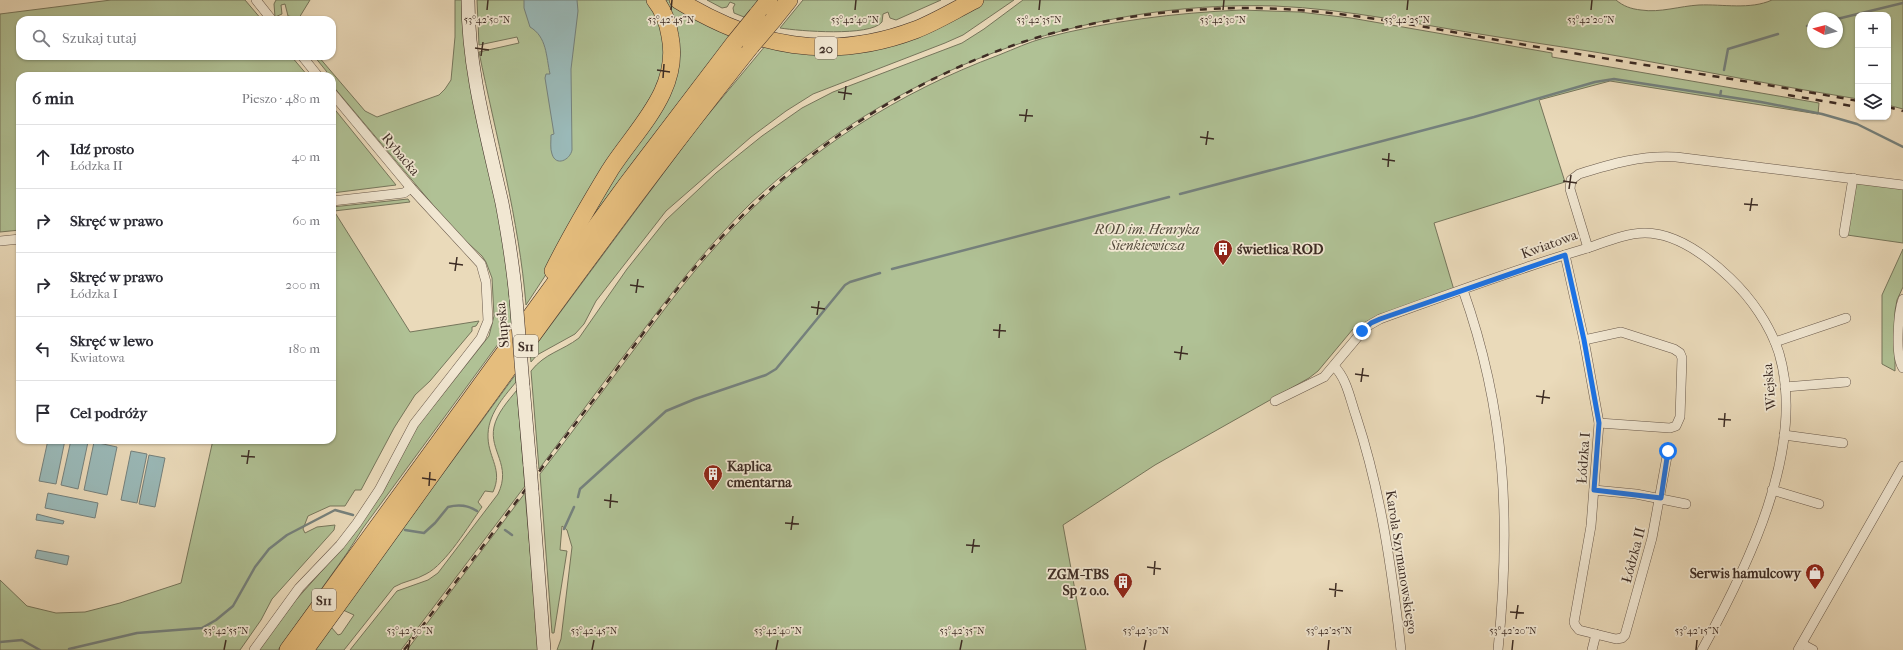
<!DOCTYPE html>
<html lang="pl">
<meta charset="utf-8">
<style>
:root{--surface:#fff;--page:#f2f2f3;--text:#2b2b33;--muted:#7c7c81;--line:#e1e1e2}
body{margin:0;font-family:"IM FELL French Canon",serif;background:var(--page);color:var(--text)}
.controls{position:absolute;right:12px;top:12px;display:grid;overflow:hidden;border-radius:8px;box-shadow:0 1px 3px #0004}
.controls button{width:36px;height:36px;display:grid;place-items:center;padding:0;border:0;border-bottom:1px solid var(--line);background:var(--surface);color:var(--text);font:20px sans-serif}
.compass{position:absolute;left:1807px;top:12px;width:36px;height:36px;border-radius:50%;background:var(--surface);box-shadow:0 1px 3px #0004;rotate:277deg}
.stop{position:absolute;width:12px;height:12px;margin:-9px;border:3px solid #1a73e8;border-radius:50%;background:#fff}
.stop.end{background:#1a73e8;border-color:#fff;box-shadow:0 1px 4px #0008}
.list{margin:0;padding:0;list-style:none}
h2{display:flex;justify-content:space-between;align-items:center;height:52px;margin:0;padding:0 16px;font-size:17px}
h2 small{font-size:13px;font-weight:400;color:var(--muted)}
.list li{display:grid;grid-template-columns:26px 1fr auto;gap:12px;align-items:center;box-sizing:border-box;height:64px;padding:0 16px;border-top:1px solid var(--line)}
.list b{display:block;font-size:15px;white-space:nowrap}
.list p{margin:0;font-size:13px;white-space:nowrap;color:var(--muted)}
.list em{font-size:13px;font-style:normal;color:var(--muted)}
.icon{flex:none;width:22px;height:22px;fill:none;stroke:currentColor;stroke-width:2;stroke-linecap:round;stroke-linejoin:round}
.map{position:relative;flex:none;width:1903px;height:650px;overflow:hidden}
.search{position:absolute;background:var(--surface);box-shadow:0 1px 3px #0004;left:16px;top:16px;width:320px;height:44px;display:flex;align-items:center;gap:10px;box-sizing:border-box;padding:0 14px;border-radius:12px;color:var(--muted);font-size:15px}
.panel{position:absolute;background:var(--surface);box-shadow:0 1px 3px #0004;left:16px;top:72px;width:320px;height:372px;border-radius:12px}
.map>svg:first-child{display:block}
.green{fill:#b0c195;stroke:#76765c;fill-rule:evenodd}
.water{fill:#9ab9b8;stroke:#75817d}
.lines{fill:none;stroke-linecap:round;stroke-linejoin:round}
.stream{stroke:#75817d;stroke-width:2.5}
.minor-casing{stroke:#68584a;stroke-width:10}
.secondary-casing{stroke:#3d2c24;stroke-width:14}
.motorway-casing{stroke:#3d2c24;stroke-width:18}
.minor{stroke:#f1e7d2;stroke-width:9}
.secondary{stroke:#f1e7d2;stroke-width:13}
.motorway{stroke:#e5bd7d;stroke-width:17}
.rail{stroke:#3d2c24;stroke-width:2.5;stroke-dasharray:7 7;stroke-linecap:butt}
.secondary-bridge-casing{stroke:#3d2c24;stroke-width:14;stroke-linecap:butt}
.motorway-bridge-casing{stroke:#3d2c24;stroke-width:18;stroke-linecap:butt}
.secondary-bridge{stroke:#f1e7d2;stroke-width:13}
.motorway-bridge{stroke:#e5bd7d;stroke-width:17}
.route{stroke:#1a73e8;stroke-width:5}
.ticks{fill:none;stroke:#3d2c24;stroke-width:1.5}
.labels{text-anchor:middle;stroke-width:3.5;stroke-linejoin:round;paint-order:stroke}
.shield{fill:#f1e7d2;stroke:#736458;stroke-width:1}
.shield-label{font-size:13px;font-weight:bold;fill:#3d2c24}
.street-label{font-size:14px;fill:#3d2c24;stroke:#f1e7d2}
.park-label{font-size:14px;font-style:italic;fill:#544a3b;stroke:#f1e7d2}
.poi-label{font-size:14px;font-weight:bold;fill:#3d2c24;stroke:#f1e7d2;text-anchor:start}
.ticks-label{font-size:10px;text-anchor:middle;fill:#3d2c24;stroke:#f1e7d2;stroke-width:3.5;stroke-linejoin:round;paint-order:stroke}
</style>
<div class="map">
<svg width="1903" height="650" viewBox="0 0 1903 650">
<rect width="100%" height="100%" fill="#eadaba"/>
<filter id="stains"><feTurbulence type="fractalNoise" baseFrequency=".005" numOctaves="4"/><feColorMatrix values="0 0 0 0 .2 0 0 0 0 .09 0 0 0 0 .02 0 0 0 .5 -.17"/></filter>
<radialGradient id="worn" r=".72"><stop offset=".6" stop-color="#630" stop-opacity="0"/><stop offset="1" stop-color="#630" stop-opacity=".3"/></radialGradient>
<g class="green">
<polygon points="111,0 245,0 262,20 20,20 20,56 291,56 308,76 20,76 20,230 0,232 0,14"/>
<polygon points="276,0 310,0 299,18 288,16 285,4 281,5 282,14 275,17 274,4"/>
<polygon points="455,0 463,0 505,249 512,325 363,528 347,553 278,650 259,650 295,601 352,537 383,492 417,427 489,336 494,316 492,278 486,262 482,256 454,230 332,85 332,76 324,76 322,74 327,72 314,56 318,56 365,111 377,117 439,95 445,89 451,80 455,37"/>
<path d="M477,0H649L661,19L666,72L603,174L545,276L526,305C519,220 496,136 479,52L519,43L517,37L479,45Z"/>
<polygon points="660,0 670,0 687,13 685,17 690,20 693,17 731,34 636,158 573,243 669,91"/>
<polygon points="707,0 759,0 744,17 734,13 733,8 735,4 730,2 727,7 722,8"/>
<path d="M803,0H941L896,20L890,18L888,12L883,14L882,22C870,37 799,31 780,28Z"/>
<polygon points="984,0 1014,0 963,35 945,43 813,94 786,111 751,137 666,211 596,301 584,324 575,334 537,355 531,362 530,353 697,128 766,45 779,48 937,25"/>
<path d="M1023,0H1616C1623,6 1631,9 1641,10C1660,13 1680,6 1699,5C1723,4 1750,10 1772,0H1903V109L1888,105V15H1858V99C1783,87 1709,72 1635,59C1587,50 1540,44 1492,36C1421,25 1348,9 1275,6C1082,0 892,71 751,203C713,240 680,282 648,324C611,372 575,421 539,469L531,371C545,353 562,351 579,338L627,269L666,220L716,173L762,136L802,108L833,92L962,43L984,29ZM1813,18H1837V42H1813Z"/>
<path d="M1241,10L1299,12L1351,18L1552,53V57L1819,103L1818,114L1610,81L1539,100L1565,182L1434,223L1454,290L1368,321L1353,329L1318,371L1309,378L1155,465L1063,525L1086,650H557L561,639L572,547L567,530L562,526L560,550L567,551L554,633H552L540,474C573,431 606,387 639,343C669,303 699,263 734,227C808,150 899,92 999,55C1014,49 1029,42 1044,38C1109,21 1174,13 1241,10Z"/>
<polygon points="332,106 396,185 332,193"/>
<polygon points="1855,183 1903,189 1903,243 1847,235"/>
<polygon points="408,199 410,202 334,211 410,332 479,321 476,326 472,327 472,331 430,381 415,395 394,428 361,490 355,490 345,506 330,506 308,516 303,529 305,533 317,527 335,525 334,530 272,599 261,620 240,650 0,650 0,580 27,606 56,613 85,612 120,603 181,583 213,440 332,440 332,207"/>
<polygon points="1903,249 1903,287 1897,300 1895,311 1895,371 1882,364 1882,295"/>
<path d="M516,374V382C503,398 487,415 488,438C489,459 503,470 493,492L485,491L478,502L482,507C469,525 446,564 426,574C416,580 404,581 394,587L344,650H314L331,627L338,635L341,634L354,615L343,610Z"/>
<path d="M517,390L525,486L401,650H350L397,591L428,580L438,573L498,494C512,465 489,451 494,427C497,413 508,401 517,390Z"/>
<polygon points="525,493 539,650 407,650"/>
</g>
<g class="water">
<path d="M524,0H577L578,11L571,69L572,150C570,160 556,167 552,154C550,149 551,141 551,135L554,134L545,78L546,74H550C546,56 547,37 530,27L524,8Z"/>
<polygon points="48,440 65,440 56,484 39,481"/>
<polygon points="71,440 88,442 78,489 61,485"/>
<polygon points="94,442 117,447 107,495 84,490"/>
<polygon points="131,451 147,454 137,503 121,500"/>
<polygon points="149,455 165,458 155,507 139,504"/>
<polygon points="48,493 98,503 95,518 45,508"/>
<polygon points="37,514 64,521 63,524 36,520"/>
<polygon points="37,550 69,556 67,565 35,558"/>
</g>
<g class="lines">
<g class="stream">
<polyline points="1837,19 1903,3"/>
<polyline points="1807,26 1813,25"/>
<polyline points="1724,70 1728,49 1778,34"/>
<polyline points="1720,96 1721,91"/>
<polyline points="1180,194 1474,117 1595,82 1614,79 1761,102 1822,114 1857,124 1903,147"/>
<polyline points="892,269 1169,197"/>
<polyline points="578,497 580,489 666,411 695,399 766,375 776,369 845,285 850,282 880,273"/>
<polyline points="564,529 574,507"/>
<path d="M405,530L424,533L435,523L448,507C459,504 468,505 477,511"/>
<polyline points="505,530 512,535"/>
<polyline points="0,642 22,640 40,650"/>
<polyline points="69,649 137,633 202,628 216,620 233,606 255,567 269,549 287,535 335,510 353,515"/>
</g>
<g class="minor-casing">
<g id="minor">
<polyline points="256,0 272,20"/>
<polyline points="302,56 318,76"/>
<polyline points="332,201 404,193 411,188"/>
<polyline points="1844,233 1853,178"/>
<polyline points="0,241 20,239"/>
<path d="M1588,248L1570,189L1571,180L1579,174C1611,164 1641,155 1676,157L1903,185"/>
<polyline points="1565,255 1584,340 1599,423 1591,526 1574,622 1575,625 1579,630 1616,639 1622,638 1625,635 1652,538 1668,451"/>
<path d="M1463,290C1506,411 1511,522 1498,650"/>
<path d="M1903,299C1898,312 1895,357 1903,368"/>
<polyline points="1584,340 1621,332 1674,349 1680,353 1682,358 1680,417 1676,426 1670,428 1599,423"/>
<polyline points="1775,342 1846,318"/>
<path d="M1334,366C1347,379 1350,399 1356,416C1381,492 1392,570 1401,650"/>
<polyline points="1785,387 1846,382"/>
<path d="M1275,401L1324,377L1366,327L1380,319C1447,295 1513,270 1581,250C1601,244 1624,233 1645,233C1676,233 1708,257 1730,278C1751,298 1770,325 1779,353C1807,448 1747,568 1702,650"/>
<polyline points="1784,435 1843,443"/>
<polyline points="1594,490 1636,494 1686,504"/>
<polyline points="1772,490 1819,504"/>
<polyline points="1802,644 1813,650"/>
<polyline points="254,650 299,588 340,545 357,523 379,490 414,424 481,338 488,321 486,282 481,264 411,188 332,93"/>
<polyline points="1592,650 1596,634"/>
<polyline points="1798,650 1903,466"/>
</g>
</g>
<g class="secondary-casing">
<g id="secondary">
<path d="M468,0C468,69 487,136 502,203C508,235 513,266 516,299"/>
<polyline points="523,386 530,466"/>
<polyline points="532,491 544,650"/>
</g>
</g>
<g class="motorway-casing">
<g id="motorway">
<path d="M678,0C754,47 830,62 915,30C936,22 955,10 975,0"/>
<polyline points="757,15 769,0"/>
<polyline points="773,20 789,0"/>
<path d="M553,271C570,237 590,203 610,170C637,128 681,90 670,36C668,23 663,10 655,0"/>
<polyline points="288,650 627,184 735,42"/>
<path d="M305,650C452,448 595,242 751,46"/>
</g>
</g>
<use href="#minor" class="minor"/>
<use href="#secondary" class="secondary"/>
<use href="#motorway" class="motorway"/>
<g class="rail">
<polyline points="1788,95 1858,107"/>
<polyline points="1888,107 1903,111"/>
<path d="M404,650C469,565 533,479 598,394C642,336 683,276 734,224C817,139 927,70 1042,36C1106,18 1173,9 1240,8C1337,7 1437,30 1532,46C1641,65 1750,81 1858,101"/>
</g>
<g class="secondary-bridge-casing">
<g id="secondary-bridge">
<polyline points="516,299 523,386"/>
<polyline points="530,466 532,491"/>
</g>
</g>
<g class="motorway-bridge-casing">
<g id="motorway-bridge">
<polyline points="735,42 757,15"/>
<polyline points="751,46 773,20"/>
</g>
</g>
<use href="#secondary-bridge" class="secondary-bridge"/>
<use href="#motorway-bridge" class="motorway-bridge"/>
</g>
<g class="lines">
<polyline class="route" points="1362,331 1371,323 1380,319 1565,255 1584,340 1599,423 1594,490 1661,498 1668,451"/>
</g>
<path class="ticks" d="M487,10L488,0M671,10L672,0M855,10L856,0M1039,10L1040,0M1223,10L1224,0M1407,10L1408,0M1591,10L1592,0M475,48L489,50M481,56L483,42M657,70L670,72M663,78L664,64M838,92L852,94M844,100L846,86M1019,115L1033,116M1025,122L1027,109M1200,137L1214,139M1206,145L1208,131M1382,159L1395,161M1388,167L1389,153M1563,181L1577,183M1569,189L1571,175M1744,204L1758,205M1750,211L1752,198M449,263L463,265M455,271L457,257M630,285L644,287M636,293L638,279M811,307L825,309M817,315L819,301M993,330L1006,331M999,338L1000,324M1174,352L1188,354M1180,360L1182,346M1355,374L1369,376M1361,382L1363,368M1536,396L1550,398M1542,404L1544,390M1718,419L1731,420M1724,427L1725,413M241,456L255,457M247,464L249,450M422,478L436,480M429,486L430,472M604,500L618,502M610,508L611,494M785,523L799,524M791,530L793,516M966,545L980,546M972,553L974,539M1147,567L1161,569M1154,575L1155,561M1329,589L1343,591M1335,597L1336,583M1510,612L1524,613M1516,619L1518,605M224,650L226,640M408,650L410,640M592,650L594,640M776,650L778,640M960,650L962,640M1144,650L1146,640M1328,650L1329,640M1512,650L1513,640M1696,650L1697,640"/>
<defs>
<g id="building-pin" transform="scale(1)"><path d="M0 17L-7.5 6A9.5 9.5 0 1 1 7.5 6Z" fill="#8f2418" stroke="#f1e7d2"/><path d="M-4-6H4V6H1V3H-1V6H-4ZM-2.5-4.3h1.7v1.8h-1.7ZM.8-4.3h1.7v1.8H.8ZM-2.5-1h1.7V.8h-1.7ZM.8-1h1.7V.8H.8Z" fill="#fff"/></g>
<g id="shop-pin" transform="scale(1)"><path d="M0 17L-7.5 6A9.5 9.5 0 1 1 7.5 6Z" fill="#8f2418" stroke="#f1e7d2"/><path d="M-5-2.5h2.3a2.7 3.5 0 0 1 5.4 0H5L5.5 6h-11ZM-1.5-2.5h3a1.5 2.3 0 0 0-3 0Z" fill="#fff"/></g>
</defs>
<g fill-rule="evenodd">
<use href="#building-pin" x="1223" y="249"/>
<use href="#building-pin" x="713" y="474"/>
<use href="#shop-pin" x="1815" y="573"/>
<use href="#building-pin" x="1123" y="582"/>
</g>
<g class="labels">
<g class="shield">
<rect x="815" y="37" width="22" height="22" rx="3"/>
<rect x="514" y="335" width="24" height="22" rx="3"/>
<rect x="312" y="589" width="24" height="22" rx="3"/>
</g>
<g class="shield-label">
<text x="826" y="53">20</text>
<text x="526" y="351">S11</text>
<text x="324" y="605">S11</text>
</g>
<g class="street-label">
<text transform="translate(401 154) rotate(50)" y="5">Rybacka</text>
<text transform="translate(1549 244) rotate(-20)" y="5">Kwiatowa</text>
<text transform="translate(502 325) rotate(-95)" y="5">Słupska</text>
<text transform="translate(1769 387) rotate(-95)" y="5">Wiejska</text>
<text transform="translate(1583 458) rotate(-86)" y="5">Łódzka I</text>
<text transform="translate(1633 555) rotate(-75)" y="5">Łódzka II</text>
<text transform="translate(1402 562) rotate(81)" y="5">Karola Szymanowskiego</text>
</g>
<g class="park-label">
<text x="1147" y="234">ROD im. Henryka<tspan x="1147" dy="16">Sienkiewicza</tspan></text>
</g>
<g class="poi-label">
<text x="1237" y="254">świetlica ROD</text>
<text x="727" y="471">Kaplica<tspan x="727" dy="16">cmentarna</tspan></text>
<text x="1801" y="578" text-anchor="end">Serwis hamulcowy</text>
<text x="1109" y="579" text-anchor="end">ZGM-TBS<tspan x="1109" dy="16">Sp z o.o.</tspan></text>
</g>
</g>
<g class="ticks-label">
<text x="487" y="23">53°42'50"N</text>
<text x="671" y="23">53°42'45"N</text>
<text x="855" y="23">53°42'40"N</text>
<text x="1039" y="23">53°42'35"N</text>
<text x="1223" y="23">53°42'30"N</text>
<text x="1407" y="23">53°42'25"N</text>
<text x="1591" y="23">53°42'20"N</text>
<text x="226" y="634">53°42'55"N</text>
<text x="410" y="634">53°42'50"N</text>
<text x="594" y="634">53°42'45"N</text>
<text x="778" y="634">53°42'40"N</text>
<text x="962" y="634">53°42'35"N</text>
<text x="1146" y="634">53°42'30"N</text>
<text x="1329" y="634">53°42'25"N</text>
<text x="1513" y="634">53°42'20"N</text>
<text x="1697" y="634">53°42'15"N</text>
</g>
<rect width="100%" height="100%" filter="url(#stains)"/>
<rect width="100%" height="100%" fill="url(#worn)"/>
</svg>
<div class="controls">
<button>+</button>
<button>−</button>
<button><svg class="icon" aria-label="layers" viewBox="0 0 24 24"><path d="M12 4l9 5-9 5-9-5zM3 14l9 5 9-5"/></svg></button>
</div>
<svg class="compass" viewBox="-18 -18 36 36"><path d="M0-13l5 13h-10z" fill="#e53935"/><path d="M0 13l5-13h-10z" fill="#7c7c81"/></svg>
<div class="stop" style="left:1668px;top:451px"></div>
<div class="stop end" style="left:1362px;top:331px"></div>
<div class="search"><svg class="icon" aria-label="search" viewBox="0 0 24 24"><circle cx="10" cy="10" r="6"/><path d="M15 15l6 6"/></svg>Szukaj tutaj</div>
<section class="panel">
<h2>6 min<small>Pieszo · 480 m</small></h2>
<ul class="list">
<li><svg class="icon" aria-label="ahead" viewBox="0 0 24 24"><path d="M12 20V5M6 11l6-6 6 6"/></svg><div><b>Idź prosto</b><p>Łódzka II</p></div><em>40 m</em></li>
<li><svg class="icon" aria-label="right" viewBox="0 0 24 24"><path d="M7 20v-9h11M14 6l5 5-5 5"/></svg><div><b>Skręć w prawo</b></div><em>60 m</em></li>
<li><svg class="icon" aria-label="right" viewBox="0 0 24 24"><path d="M7 20v-9h11M14 6l5 5-5 5"/></svg><div><b>Skręć w prawo</b><p>Łódzka I</p></div><em>200 m</em></li>
<li><svg class="icon" aria-label="left" viewBox="0 0 24 24"><path d="M17 20v-9H6M10 6l-5 5 5 5"/></svg><div><b>Skręć w lewo</b><p>Kwiatowa</p></div><em>180 m</em></li>
<li><svg class="icon" aria-label="arrive" viewBox="0 0 24 24"><path d="M6 21V4h12l-3 4 3 4H6"/></svg><div><b>Cel podróży</b></div></li>
</ul>
</section>
</div>
